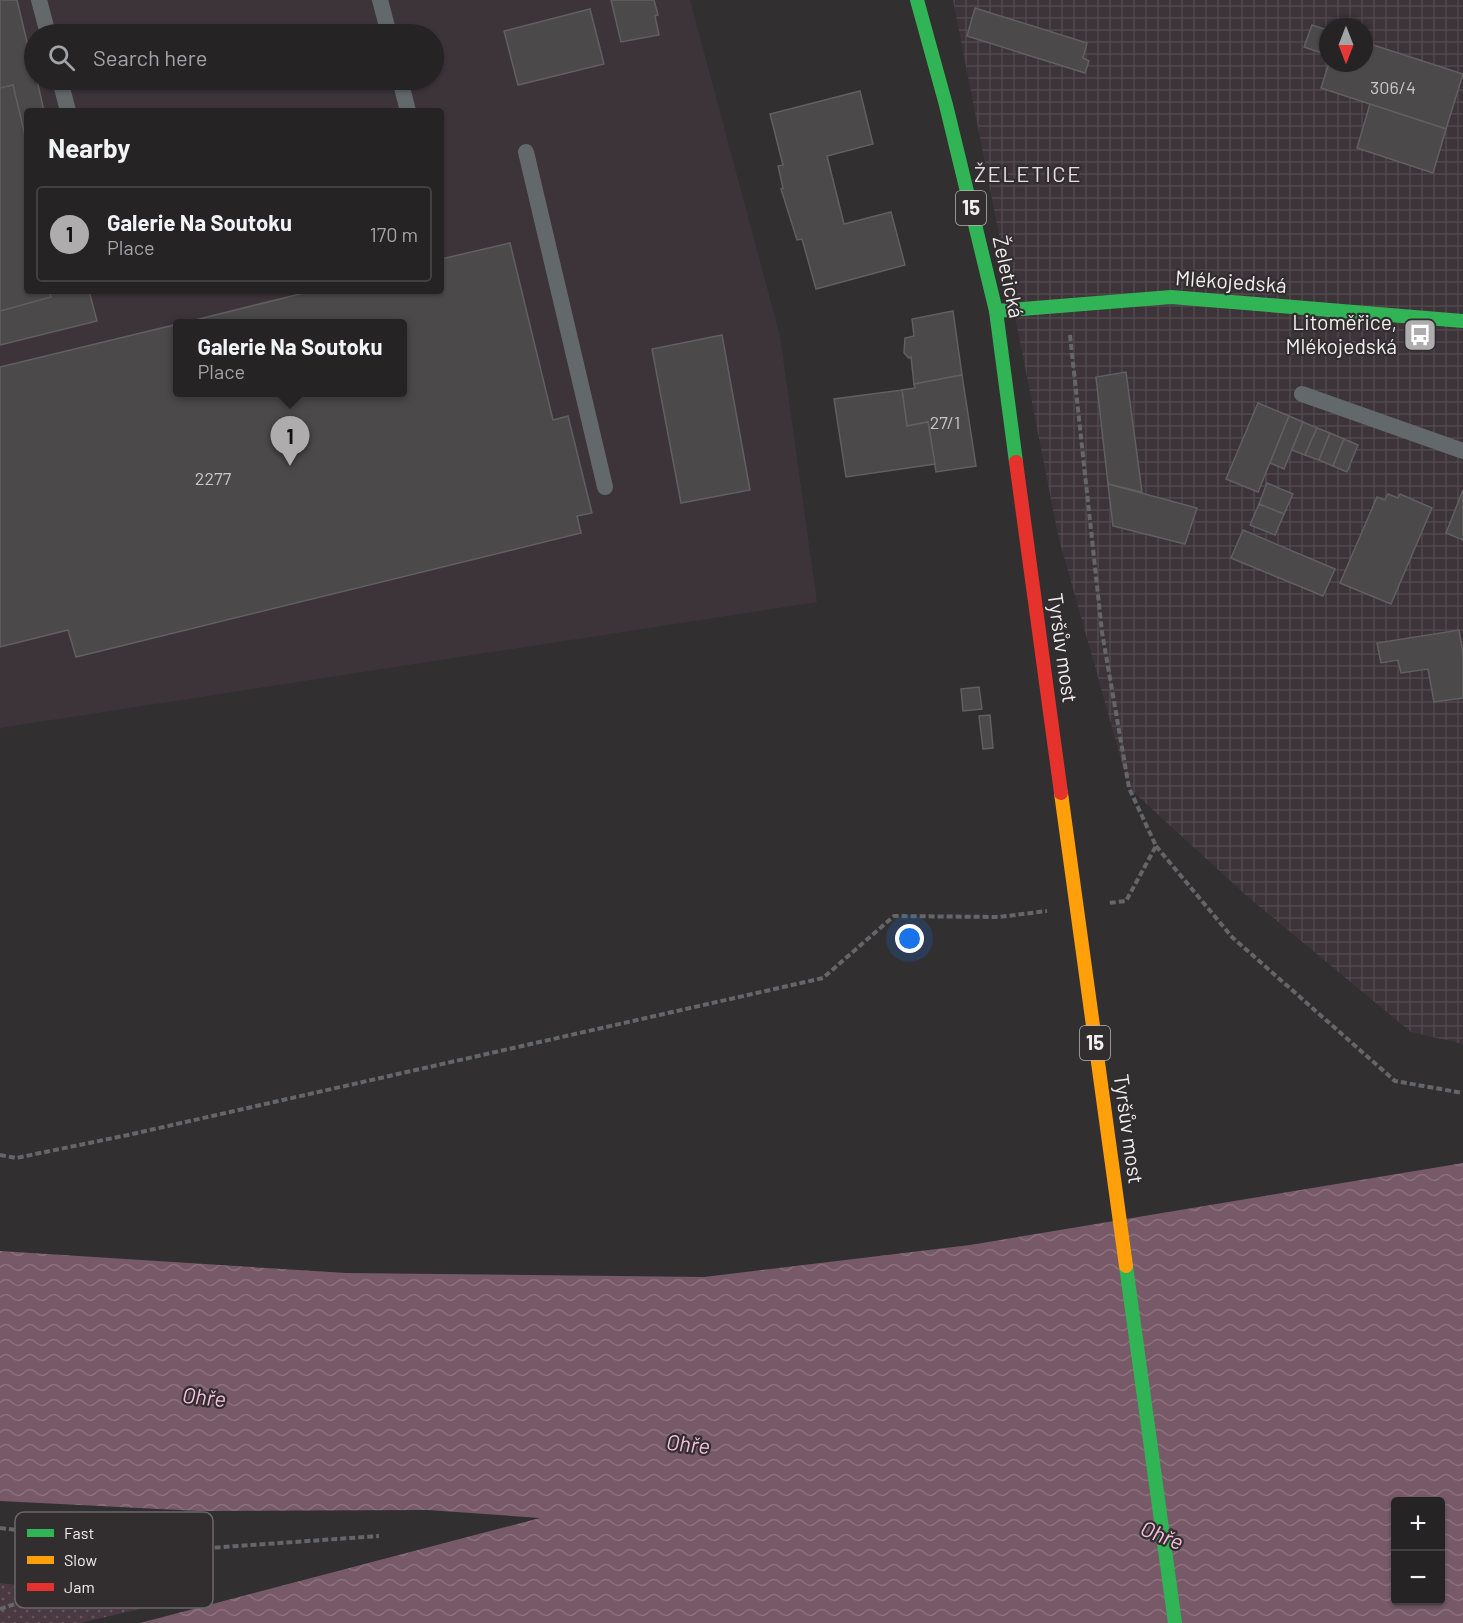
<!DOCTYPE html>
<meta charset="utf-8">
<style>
:root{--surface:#252324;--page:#312f31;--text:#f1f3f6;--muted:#a3a4a6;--line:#424041;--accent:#aeacad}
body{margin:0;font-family:Barlow,sans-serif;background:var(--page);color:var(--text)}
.controls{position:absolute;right:18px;bottom:18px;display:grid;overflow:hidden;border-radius:6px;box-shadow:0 2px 4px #0004}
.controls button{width:54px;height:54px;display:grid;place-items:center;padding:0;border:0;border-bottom:2px solid var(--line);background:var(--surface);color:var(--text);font:30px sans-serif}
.compass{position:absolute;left:1319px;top:18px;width:54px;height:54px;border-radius:50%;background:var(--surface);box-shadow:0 2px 4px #0004;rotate:180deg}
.you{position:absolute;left:910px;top:939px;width:21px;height:21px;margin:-15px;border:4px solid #fff;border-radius:50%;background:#1a73e8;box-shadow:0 0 0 9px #1a73e833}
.badge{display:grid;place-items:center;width:39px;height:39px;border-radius:50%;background:var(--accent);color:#111;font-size:20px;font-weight:700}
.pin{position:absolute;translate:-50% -50px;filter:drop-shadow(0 2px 3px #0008)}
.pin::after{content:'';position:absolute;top:32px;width:21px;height:18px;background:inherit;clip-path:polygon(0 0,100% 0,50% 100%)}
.popup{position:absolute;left:173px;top:319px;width:234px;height:78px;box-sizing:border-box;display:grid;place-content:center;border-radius:6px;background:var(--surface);filter:drop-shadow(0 2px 4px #0005);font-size:20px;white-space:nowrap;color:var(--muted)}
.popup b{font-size:22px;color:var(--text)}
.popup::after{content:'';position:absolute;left:50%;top:100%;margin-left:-12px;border:12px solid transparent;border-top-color:var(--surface)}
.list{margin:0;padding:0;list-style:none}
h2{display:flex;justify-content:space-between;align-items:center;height:78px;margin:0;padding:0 24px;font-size:26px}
h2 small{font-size:20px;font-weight:400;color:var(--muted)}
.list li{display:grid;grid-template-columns:39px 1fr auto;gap:18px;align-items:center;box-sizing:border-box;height:96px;margin:0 12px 12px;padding:0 12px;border:2px solid var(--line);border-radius:6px}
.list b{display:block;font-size:22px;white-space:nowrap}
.list p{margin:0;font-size:20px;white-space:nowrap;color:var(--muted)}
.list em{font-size:20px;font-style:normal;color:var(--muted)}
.icon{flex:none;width:33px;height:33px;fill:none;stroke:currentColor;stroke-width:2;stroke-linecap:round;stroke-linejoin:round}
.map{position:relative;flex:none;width:1463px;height:1623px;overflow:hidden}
.search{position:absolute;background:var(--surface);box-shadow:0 2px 4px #0004;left:24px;top:24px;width:420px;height:66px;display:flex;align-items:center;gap:15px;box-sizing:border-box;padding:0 21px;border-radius:33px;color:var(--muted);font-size:22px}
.panel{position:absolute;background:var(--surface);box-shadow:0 2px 4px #0004;left:24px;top:108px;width:420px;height:186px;border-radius:6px}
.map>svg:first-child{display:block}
.built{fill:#3d3439;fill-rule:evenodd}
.industrial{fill:url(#industrial-grid);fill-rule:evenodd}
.grass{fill:url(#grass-dots)}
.water{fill:url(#water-waves);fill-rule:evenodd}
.building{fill:#4b4949;stroke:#615f60;stroke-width:1.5}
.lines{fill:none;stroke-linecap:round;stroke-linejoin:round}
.path{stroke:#656668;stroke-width:4;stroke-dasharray:6 3;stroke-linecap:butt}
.lane{stroke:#63686a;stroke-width:16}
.fast{stroke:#30b455;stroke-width:14}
.fast-bridge{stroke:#30b455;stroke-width:14}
.slow-bridge{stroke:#ff9f0a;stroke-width:14}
.jam-bridge{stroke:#e5322d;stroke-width:14}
.labels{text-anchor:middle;stroke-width:4.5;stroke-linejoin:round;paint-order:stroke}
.number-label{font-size:18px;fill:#c8c6c6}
.shield{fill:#322e30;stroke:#b8b5b6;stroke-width:1.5}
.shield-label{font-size:20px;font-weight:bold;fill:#f2eff0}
.street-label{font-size:21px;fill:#f2eff0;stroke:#322e30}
.poi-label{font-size:21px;fill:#f2eff0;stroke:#322e30;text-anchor:end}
.neighbourhood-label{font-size:22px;letter-spacing:1.5px;fill:#e4dfe2;stroke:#322e30}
.water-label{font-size:22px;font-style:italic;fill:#f9bedd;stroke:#322e30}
.key{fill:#322e30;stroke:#6c686a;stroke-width:1.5}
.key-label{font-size:16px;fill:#f2eff0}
</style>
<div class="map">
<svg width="1463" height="1623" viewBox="0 0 1463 1623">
<defs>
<pattern id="industrial-grid" width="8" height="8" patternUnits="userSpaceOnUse" patternTransform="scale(1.5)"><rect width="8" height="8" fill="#3d3439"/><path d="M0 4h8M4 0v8" fill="none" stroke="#50484c"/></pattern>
<pattern id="grass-dots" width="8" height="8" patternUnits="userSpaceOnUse" patternTransform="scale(1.5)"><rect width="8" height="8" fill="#4a3941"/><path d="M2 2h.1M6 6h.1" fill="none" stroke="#65565d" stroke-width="1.8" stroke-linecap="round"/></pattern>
<pattern id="water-waves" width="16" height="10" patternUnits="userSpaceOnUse" patternTransform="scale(1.5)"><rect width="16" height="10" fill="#775968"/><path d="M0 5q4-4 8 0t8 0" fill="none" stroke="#8b717e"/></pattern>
</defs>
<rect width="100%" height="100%" fill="#312f30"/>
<path class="built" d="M0,0H690L780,336L817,602L0,728ZM34,34H434V80H34ZM27,111H441V291H27ZM178,324H403V392H178Z"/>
<path class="industrial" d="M953,0H1463V1044L1411,1032L1248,897L1129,788L1058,535ZM1328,27H1364V63H1328Z"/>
<polygon class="grass" points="0,1583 68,1591 140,1609 80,1623 0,1623"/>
<path class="water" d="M1463,1163V1623H140L540,1518L428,1510L199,1511L0,1501V1251L346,1273L704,1277L970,1245ZM1396,1502H1440V1600H1396Z"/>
<g class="building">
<polygon points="0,0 17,0 34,71 34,80 37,80 44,111 27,111 27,208 0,106"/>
<polygon points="611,0 654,0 658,15 655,16 659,35 621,42"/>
<polygon points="975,8 1087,43 1083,58 1089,61 1085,73 967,36"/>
<polygon points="590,9 604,64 518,85 504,31"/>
<polygon points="1312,25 1328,30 1328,55 1304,47"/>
<polygon points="1364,42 1463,74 1446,129 1321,88 1329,63 1364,63"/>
<polygon points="13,85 27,144 27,291 63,291 68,313 0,330 0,88"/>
<polygon points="860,91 873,144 827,156 844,224 891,212 905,265 816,289 802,239 797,240 781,189 783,188 778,166 783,165 770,114"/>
<polygon points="1370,104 1446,129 1433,173 1357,148"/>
<polygon points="510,243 553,420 568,416 592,513 577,516 581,533 76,657 68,630 0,647 0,367 178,324 178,392 403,392 403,324 179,324 312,291 441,291 441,259"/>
<polygon points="49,291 89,291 97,321 0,345 0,311 51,297"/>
<polygon points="953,311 962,375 914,384 911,357 909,358 904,353 905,338 914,336 912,319"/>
<polygon points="722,335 750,490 681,503 652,349"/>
<polygon points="1126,372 1142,492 1108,484 1096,377"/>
<polygon points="962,375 976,466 936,472 928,422 907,426 902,390 915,388 914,384"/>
<polygon points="902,390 907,426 928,422 935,464 846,477 834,399"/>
<polygon points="1258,403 1289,416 1258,492 1226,479"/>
<polygon points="1289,416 1303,422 1284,469 1270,463"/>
<polygon points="1303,422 1317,428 1305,455 1292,450"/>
<polygon points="1317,428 1330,433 1319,460 1305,455"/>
<polygon points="1330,433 1344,439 1333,466 1319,460"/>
<polygon points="1344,439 1358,445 1347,472 1333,466"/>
<polygon points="1267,483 1293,494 1284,514 1259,504"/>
<polygon points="1108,484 1197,508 1185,544 1113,526"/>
<polygon points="1463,490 1463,540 1446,533"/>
<polygon points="1388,494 1398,498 1400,494 1432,508 1391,604 1340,583 1377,497 1385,500"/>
<polygon points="1259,504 1284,514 1275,535 1250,525"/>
<polygon points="1243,530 1335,569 1323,596 1231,558"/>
<polygon points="1459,630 1463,653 1463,698 1434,702 1428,669 1401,673 1398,660 1381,663 1377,643"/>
<polygon points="979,687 982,709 963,711 961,689"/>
<polygon points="990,715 993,748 983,749 979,716"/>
</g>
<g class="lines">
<g class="path">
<polyline points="1070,335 1102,632 1129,788 1156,846 1126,901 1108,903"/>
<polyline points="1156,846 1232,937 1395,1081 1463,1093"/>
<polyline points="0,1155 16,1158 128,1135 823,978 894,916 999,917 1047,911"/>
<polyline points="0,1528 181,1550 379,1536"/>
<polyline points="0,1609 177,1551"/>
</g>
<g class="lane">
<polyline points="39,0 48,34"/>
<polyline points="380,0 389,34"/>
<polyline points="60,80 68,111"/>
<polyline points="400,80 408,111"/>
<polyline points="526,152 605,487"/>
<polyline points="1302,394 1463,451"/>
</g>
<g class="fast">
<polyline points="917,0 946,105 996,311 1016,462"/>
<polyline points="996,311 1171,297 1463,321"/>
</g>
<polyline class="fast-bridge" points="1126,1266 1175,1623"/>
<polyline class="slow-bridge" points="1061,793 1126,1266"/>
<polyline class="jam-bridge" points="1016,462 1061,793"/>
</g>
<defs>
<g id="bus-square" transform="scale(1.725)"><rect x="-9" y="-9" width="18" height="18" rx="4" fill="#aeacad" stroke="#322e30"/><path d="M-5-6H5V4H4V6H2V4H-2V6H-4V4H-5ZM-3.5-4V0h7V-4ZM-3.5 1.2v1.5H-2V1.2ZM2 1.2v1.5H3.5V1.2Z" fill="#fff"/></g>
</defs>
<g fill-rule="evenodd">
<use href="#bus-square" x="1420" y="335"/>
</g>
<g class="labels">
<g class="number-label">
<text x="1393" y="94">306/4</text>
<text x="945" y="429">27/1</text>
<text x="213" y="485">2277</text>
</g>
<g class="shield">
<rect x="956" y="191" width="30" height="34" rx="4.5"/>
<rect x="1080" y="1026" width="30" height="34" rx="4.5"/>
</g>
<g class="shield-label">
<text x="971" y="215">15</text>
<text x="1095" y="1050">15</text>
</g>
<g class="street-label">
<text transform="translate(1008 277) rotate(78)" y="7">Želetická</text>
<text transform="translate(1231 282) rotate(4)" y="7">Mlékojedská</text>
<text transform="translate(1062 648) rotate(82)" y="7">Tyršův most</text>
<text transform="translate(1128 1129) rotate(82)" y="7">Tyršův most</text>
</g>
<g class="poi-label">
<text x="1397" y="330">Litoměřice,<tspan x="1397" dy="24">Mlékojedská</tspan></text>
</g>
<g class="neighbourhood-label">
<text x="1028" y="182">ŽELETICE</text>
</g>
<g class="water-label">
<text transform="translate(204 1397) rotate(6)" y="8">Ohře</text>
<text transform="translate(688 1444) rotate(6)" y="8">Ohře</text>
<text transform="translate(1162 1535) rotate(22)" y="8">Ohře</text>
</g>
</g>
<rect x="15" y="1512" width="198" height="96" rx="9" class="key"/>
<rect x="27" y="1529" width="27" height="8" fill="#30b455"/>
<rect x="27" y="1556" width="27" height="8" fill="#ff9f0a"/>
<rect x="27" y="1583" width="27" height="8" fill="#e5322d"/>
<g class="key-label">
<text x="64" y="1539">Fast</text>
<text x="64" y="1566">Slow</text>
<text x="64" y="1593">Jam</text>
</g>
</svg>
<div class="controls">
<button>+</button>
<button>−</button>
</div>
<svg class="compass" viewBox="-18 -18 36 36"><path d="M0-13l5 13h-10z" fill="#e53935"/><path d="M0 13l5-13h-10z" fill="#a3a4a6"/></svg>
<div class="you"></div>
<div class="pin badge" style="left:290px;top:466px">1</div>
<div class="popup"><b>Galerie Na Soutoku</b>Place</div>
<div class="search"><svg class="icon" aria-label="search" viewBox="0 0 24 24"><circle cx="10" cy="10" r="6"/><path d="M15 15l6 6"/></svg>Search here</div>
<section class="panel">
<h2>Nearby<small></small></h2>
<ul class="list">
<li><span class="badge">1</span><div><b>Galerie Na Soutoku</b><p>Place</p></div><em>170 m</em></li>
</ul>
</section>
</div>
